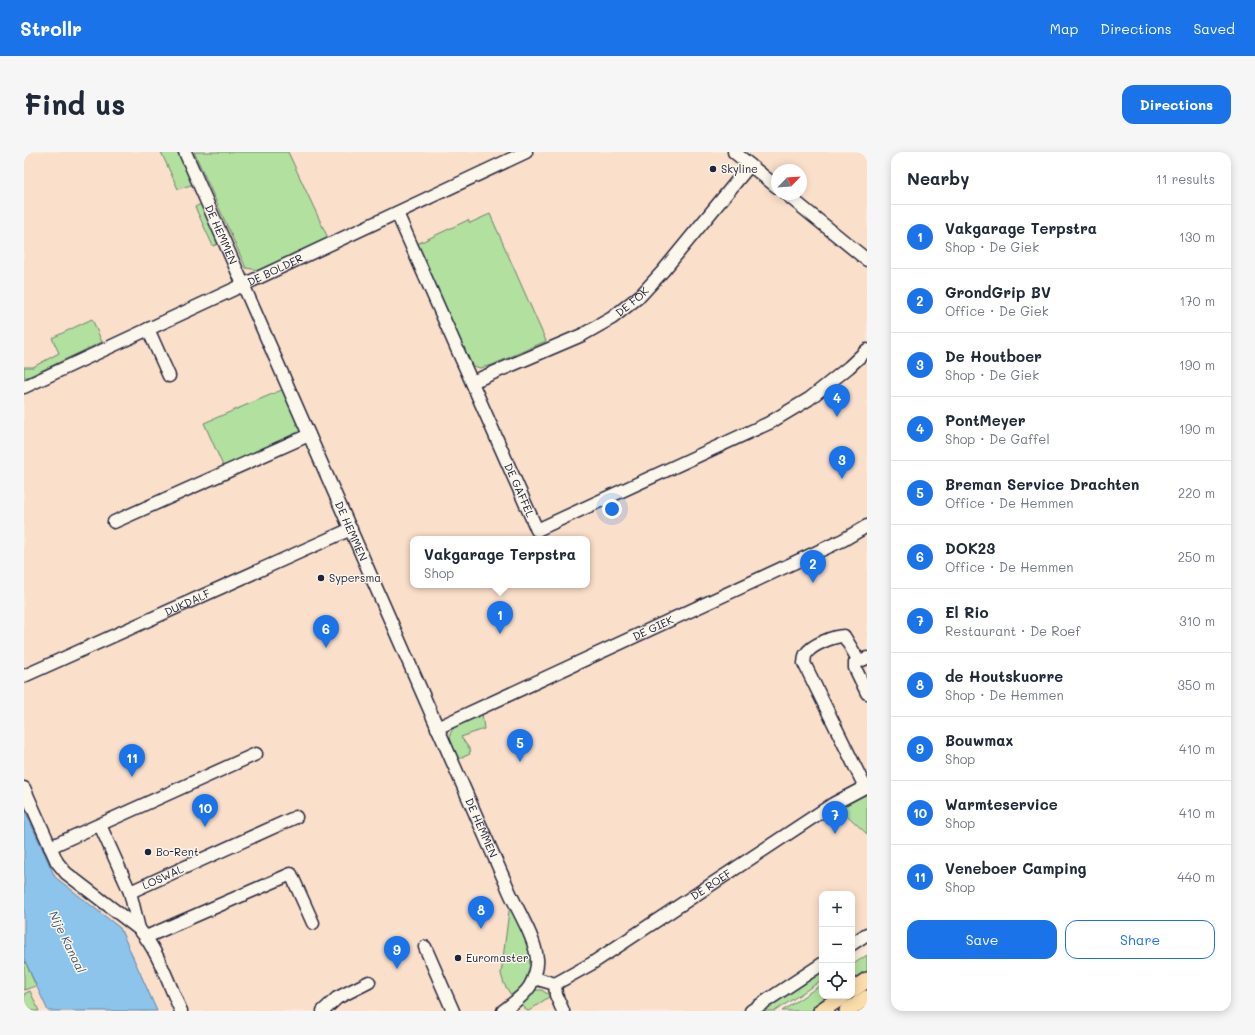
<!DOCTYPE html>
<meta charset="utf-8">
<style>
:root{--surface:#fff;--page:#f6f6f7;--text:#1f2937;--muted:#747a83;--line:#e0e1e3;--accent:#1a73e8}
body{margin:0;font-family:Mali,sans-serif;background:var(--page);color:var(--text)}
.controls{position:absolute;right:12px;bottom:12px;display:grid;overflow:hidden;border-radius:8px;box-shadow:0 2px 10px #0003}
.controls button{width:36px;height:36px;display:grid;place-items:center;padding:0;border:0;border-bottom:1px solid var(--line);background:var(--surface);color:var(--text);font:20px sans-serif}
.compass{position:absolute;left:747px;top:12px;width:36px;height:36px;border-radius:50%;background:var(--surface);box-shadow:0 2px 10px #0003;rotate:65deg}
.you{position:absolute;left:588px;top:357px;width:14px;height:14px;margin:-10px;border:3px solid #fff;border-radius:50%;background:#1a73e8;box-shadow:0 0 0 6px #1a73e833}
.badge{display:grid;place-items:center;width:26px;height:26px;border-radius:50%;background:var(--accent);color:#fff;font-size:13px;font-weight:700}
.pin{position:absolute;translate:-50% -33px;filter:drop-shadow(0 1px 2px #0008)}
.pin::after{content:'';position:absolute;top:21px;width:14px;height:12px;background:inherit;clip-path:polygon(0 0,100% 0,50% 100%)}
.popup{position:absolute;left:386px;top:384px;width:180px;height:52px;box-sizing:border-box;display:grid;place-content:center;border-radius:8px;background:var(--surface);filter:drop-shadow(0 1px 3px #0005);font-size:13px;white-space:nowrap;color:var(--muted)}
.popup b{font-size:15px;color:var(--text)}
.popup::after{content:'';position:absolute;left:50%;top:100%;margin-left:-8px;border:8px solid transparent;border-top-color:var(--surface)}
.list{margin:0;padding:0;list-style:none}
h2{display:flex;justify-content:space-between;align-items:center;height:52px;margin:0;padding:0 16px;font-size:17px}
h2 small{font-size:13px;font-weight:400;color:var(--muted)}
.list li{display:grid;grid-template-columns:26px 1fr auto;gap:12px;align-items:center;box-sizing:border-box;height:64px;padding:0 16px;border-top:1px solid var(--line)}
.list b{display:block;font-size:15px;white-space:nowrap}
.list p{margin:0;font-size:13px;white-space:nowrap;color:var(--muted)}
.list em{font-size:13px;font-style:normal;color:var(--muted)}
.actions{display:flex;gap:8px;padding:12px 16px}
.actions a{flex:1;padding:9px 0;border:1px solid var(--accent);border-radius:12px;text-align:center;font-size:14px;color:var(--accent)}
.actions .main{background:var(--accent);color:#fff}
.icon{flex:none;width:22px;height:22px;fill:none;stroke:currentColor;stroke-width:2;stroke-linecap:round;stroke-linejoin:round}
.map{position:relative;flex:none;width:843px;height:859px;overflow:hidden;border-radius:12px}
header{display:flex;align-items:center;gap:24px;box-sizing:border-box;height:56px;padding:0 20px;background:var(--accent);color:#fff}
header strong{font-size:19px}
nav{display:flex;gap:22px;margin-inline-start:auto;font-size:14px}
.intro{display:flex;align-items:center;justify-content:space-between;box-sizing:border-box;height:96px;padding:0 24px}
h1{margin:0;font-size:28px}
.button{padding:10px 18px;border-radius:12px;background:var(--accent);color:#fff;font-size:14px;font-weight:700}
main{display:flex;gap:24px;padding:0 24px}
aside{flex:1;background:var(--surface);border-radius:12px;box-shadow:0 2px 10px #0003}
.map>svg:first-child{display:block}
.built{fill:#fadfca;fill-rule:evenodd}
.green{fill:#b1e09f;stroke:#6a816d}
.water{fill:#8dc4eb;stroke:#6283a5}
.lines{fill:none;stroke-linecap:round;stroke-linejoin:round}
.minor-casing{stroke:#22223b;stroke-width:15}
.major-casing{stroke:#22223b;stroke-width:18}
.minor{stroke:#fbf7ec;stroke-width:12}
.major{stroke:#fbddab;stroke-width:15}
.poi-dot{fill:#22223b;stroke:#fbf7ec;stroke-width:1.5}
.labels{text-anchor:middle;stroke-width:3;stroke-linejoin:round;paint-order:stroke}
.poi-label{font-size:11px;fill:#22223b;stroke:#fbf7ec;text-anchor:start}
.street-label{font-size:11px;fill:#22223b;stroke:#fbf7ec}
.water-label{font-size:12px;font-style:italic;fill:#425370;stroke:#fbf7ec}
</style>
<header>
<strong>Strollr</strong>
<nav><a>Map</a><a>Directions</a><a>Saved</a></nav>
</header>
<div class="intro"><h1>Find us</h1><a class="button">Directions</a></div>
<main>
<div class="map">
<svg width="843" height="859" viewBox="0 0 843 859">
<rect width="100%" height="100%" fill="#fae9d8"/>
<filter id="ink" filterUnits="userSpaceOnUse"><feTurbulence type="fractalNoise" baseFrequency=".025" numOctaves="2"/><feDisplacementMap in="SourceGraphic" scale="8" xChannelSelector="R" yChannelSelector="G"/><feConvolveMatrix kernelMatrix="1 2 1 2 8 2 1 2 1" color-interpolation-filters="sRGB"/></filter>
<g filter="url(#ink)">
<g class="built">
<path d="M0,0H843V794L828,804V742H798V824L745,859H129L29,738L0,673ZM753,18H777V42H753ZM389,387H563V433H389Z"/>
<polygon points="12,834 23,859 0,859 0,839"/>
</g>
<g class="green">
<polygon points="137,0 156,0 170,32 154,37"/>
<polygon points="170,0 264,0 304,86 234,118 222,116"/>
<polygon points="179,51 196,91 189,94 171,55"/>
<polygon points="466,62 522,189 468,213 456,216 446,213 393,92 444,68 446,71"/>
<polygon points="68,167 78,190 4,225 0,225 0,215 9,215 35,201 28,186"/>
<polygon points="260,237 280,281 200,316 180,271"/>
<path d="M458,561L460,577L437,585L447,599L445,600L446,602L435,607C432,601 427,593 426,586C425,572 447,566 458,561Z"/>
<polygon points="843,636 843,682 813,654"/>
<polygon points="486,751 509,807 505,825 499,834 487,843 480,832 477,822"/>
<polygon points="843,803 843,822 828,832 828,813"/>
<polygon points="0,807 12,834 0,838"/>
<polygon points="798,820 798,828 751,859 739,859"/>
<polygon points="798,832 798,844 809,844 787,859 758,859"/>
<polygon points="513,838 518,838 526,844 505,859 503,859 496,850 508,840"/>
<polygon points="6,839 15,859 0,859 0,842"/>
</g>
<polygon class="water" points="0,656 31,725 96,776 133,859 24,859 0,807"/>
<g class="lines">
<g class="minor-casing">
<g id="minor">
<path id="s1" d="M161,0L486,741C495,761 511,786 513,807C514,815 510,827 506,834C500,844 488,852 479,859"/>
<polyline points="710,0 753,35"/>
<polyline points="762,42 843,108"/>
<path id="s2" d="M373,61L513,378L745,271L785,247L825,215L843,198"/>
<polyline points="124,177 145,224"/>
<path id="s3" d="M448,230L558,183L588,166L617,143L639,119L726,13"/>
<path id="s4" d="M0,235L219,133L502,0"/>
<polyline points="90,370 285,283"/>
<polyline points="843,506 831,511 831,516 843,541"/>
<path d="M835,509L820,484C810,484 787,493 782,502C780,504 781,508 780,511L841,635"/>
<path id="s5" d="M0,524L327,377"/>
<path id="s6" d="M413,576L819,388L843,374"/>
<path d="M0,636L33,710L42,721L115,777C134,798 145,833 157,859"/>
<polyline points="76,673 106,740"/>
<polyline points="26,695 232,602"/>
<path id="s7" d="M115,777L106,740L272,665"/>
<polyline points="122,785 267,722 289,771"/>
<polyline points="828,792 843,782"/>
<polyline points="401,795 429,859"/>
<polyline points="510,826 531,832 532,843 539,859"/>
<path id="s8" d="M531,832L567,812L809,652L843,634"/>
<polyline points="299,859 313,846 345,830"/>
<polyline points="727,859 798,812"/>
</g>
</g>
<g class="major-casing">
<g id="major">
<polyline points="828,838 843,828"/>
<polyline points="797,859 819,844"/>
<polyline points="823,859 843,846"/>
</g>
</g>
<use href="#minor" class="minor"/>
<use href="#major" class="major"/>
</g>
</g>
<g class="poi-dot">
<circle cx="689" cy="17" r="4"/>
<circle cx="297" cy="426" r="4"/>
<circle cx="124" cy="700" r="4"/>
<circle cx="434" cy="806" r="4"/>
</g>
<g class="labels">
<g class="poi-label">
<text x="697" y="21">Skyline</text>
<text x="305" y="430">Sypersma</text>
<text x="132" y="704">Bo-Rent</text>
<text x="442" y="810">Euromaster</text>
</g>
<g class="street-label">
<text dy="4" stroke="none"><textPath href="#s1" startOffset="90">DE HEMMEN</textPath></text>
<text dy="4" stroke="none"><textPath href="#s4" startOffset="277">DE BOLDER</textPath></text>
<text dy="4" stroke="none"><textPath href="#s3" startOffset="180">DE FOK</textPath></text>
<text dy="4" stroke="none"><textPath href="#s2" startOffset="303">DE GAFFEL</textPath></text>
<text dy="4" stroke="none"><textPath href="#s1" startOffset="414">DE HEMMEN</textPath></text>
<text dy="4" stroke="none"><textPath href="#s5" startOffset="179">DUKDALF</textPath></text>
<text dy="4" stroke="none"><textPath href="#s6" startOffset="238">DE GIEK</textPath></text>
<text dy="4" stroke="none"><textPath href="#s1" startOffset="738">DE HEMMEN</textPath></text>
<text dy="4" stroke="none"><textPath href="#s7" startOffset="74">LOSWAL</textPath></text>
<text dy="4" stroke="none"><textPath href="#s8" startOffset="185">DE ROEF</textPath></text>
</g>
<g class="water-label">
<text transform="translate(43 790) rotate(64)" y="4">Nije Kanaal</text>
</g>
</g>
</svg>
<div class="controls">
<button>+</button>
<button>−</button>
<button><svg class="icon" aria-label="locate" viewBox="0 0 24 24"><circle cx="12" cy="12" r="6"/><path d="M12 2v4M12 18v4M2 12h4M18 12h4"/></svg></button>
</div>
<svg class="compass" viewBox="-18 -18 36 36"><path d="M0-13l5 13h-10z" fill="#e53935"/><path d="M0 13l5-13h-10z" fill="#747a83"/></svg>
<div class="you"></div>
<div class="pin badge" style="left:476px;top:482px">1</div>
<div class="popup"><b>Vakgarage Terpstra</b>Shop</div>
<div class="pin badge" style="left:789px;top:431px">2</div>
<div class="pin badge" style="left:818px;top:327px">3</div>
<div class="pin badge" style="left:813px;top:265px">4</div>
<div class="pin badge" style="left:496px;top:610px">5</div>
<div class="pin badge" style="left:302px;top:496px">6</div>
<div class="pin badge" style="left:811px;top:682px">7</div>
<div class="pin badge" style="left:457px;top:777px">8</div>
<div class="pin badge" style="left:373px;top:817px">9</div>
<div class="pin badge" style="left:181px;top:675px">10</div>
<div class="pin badge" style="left:108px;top:625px">11</div>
</div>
<aside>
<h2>Nearby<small>11 results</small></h2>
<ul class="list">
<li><span class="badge">1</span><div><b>Vakgarage Terpstra</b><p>Shop · De Giek</p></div><em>130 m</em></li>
<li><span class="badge">2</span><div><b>GrondGrip BV</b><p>Office · De Giek</p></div><em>170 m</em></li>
<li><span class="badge">3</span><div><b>De Houtboer</b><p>Shop · De Giek</p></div><em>190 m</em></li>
<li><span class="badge">4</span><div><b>PontMeyer</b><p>Shop · De Gaffel</p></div><em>190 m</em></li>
<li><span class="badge">5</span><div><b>Breman Service Drachten</b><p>Office · De Hemmen</p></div><em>220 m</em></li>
<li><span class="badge">6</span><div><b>DOK23</b><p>Office · De Hemmen</p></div><em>250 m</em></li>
<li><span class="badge">7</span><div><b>El Rio</b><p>Restaurant · De Roef</p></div><em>310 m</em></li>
<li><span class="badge">8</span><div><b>de Houtskuorre</b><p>Shop · De Hemmen</p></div><em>350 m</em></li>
<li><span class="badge">9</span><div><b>Bouwmax</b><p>Shop</p></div><em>410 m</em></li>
<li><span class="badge">10</span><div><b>Warmteservice</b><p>Shop</p></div><em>410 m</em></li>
<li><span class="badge">11</span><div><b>Veneboer Camping</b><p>Shop</p></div><em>440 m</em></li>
</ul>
<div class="actions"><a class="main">Save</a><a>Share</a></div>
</aside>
</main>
